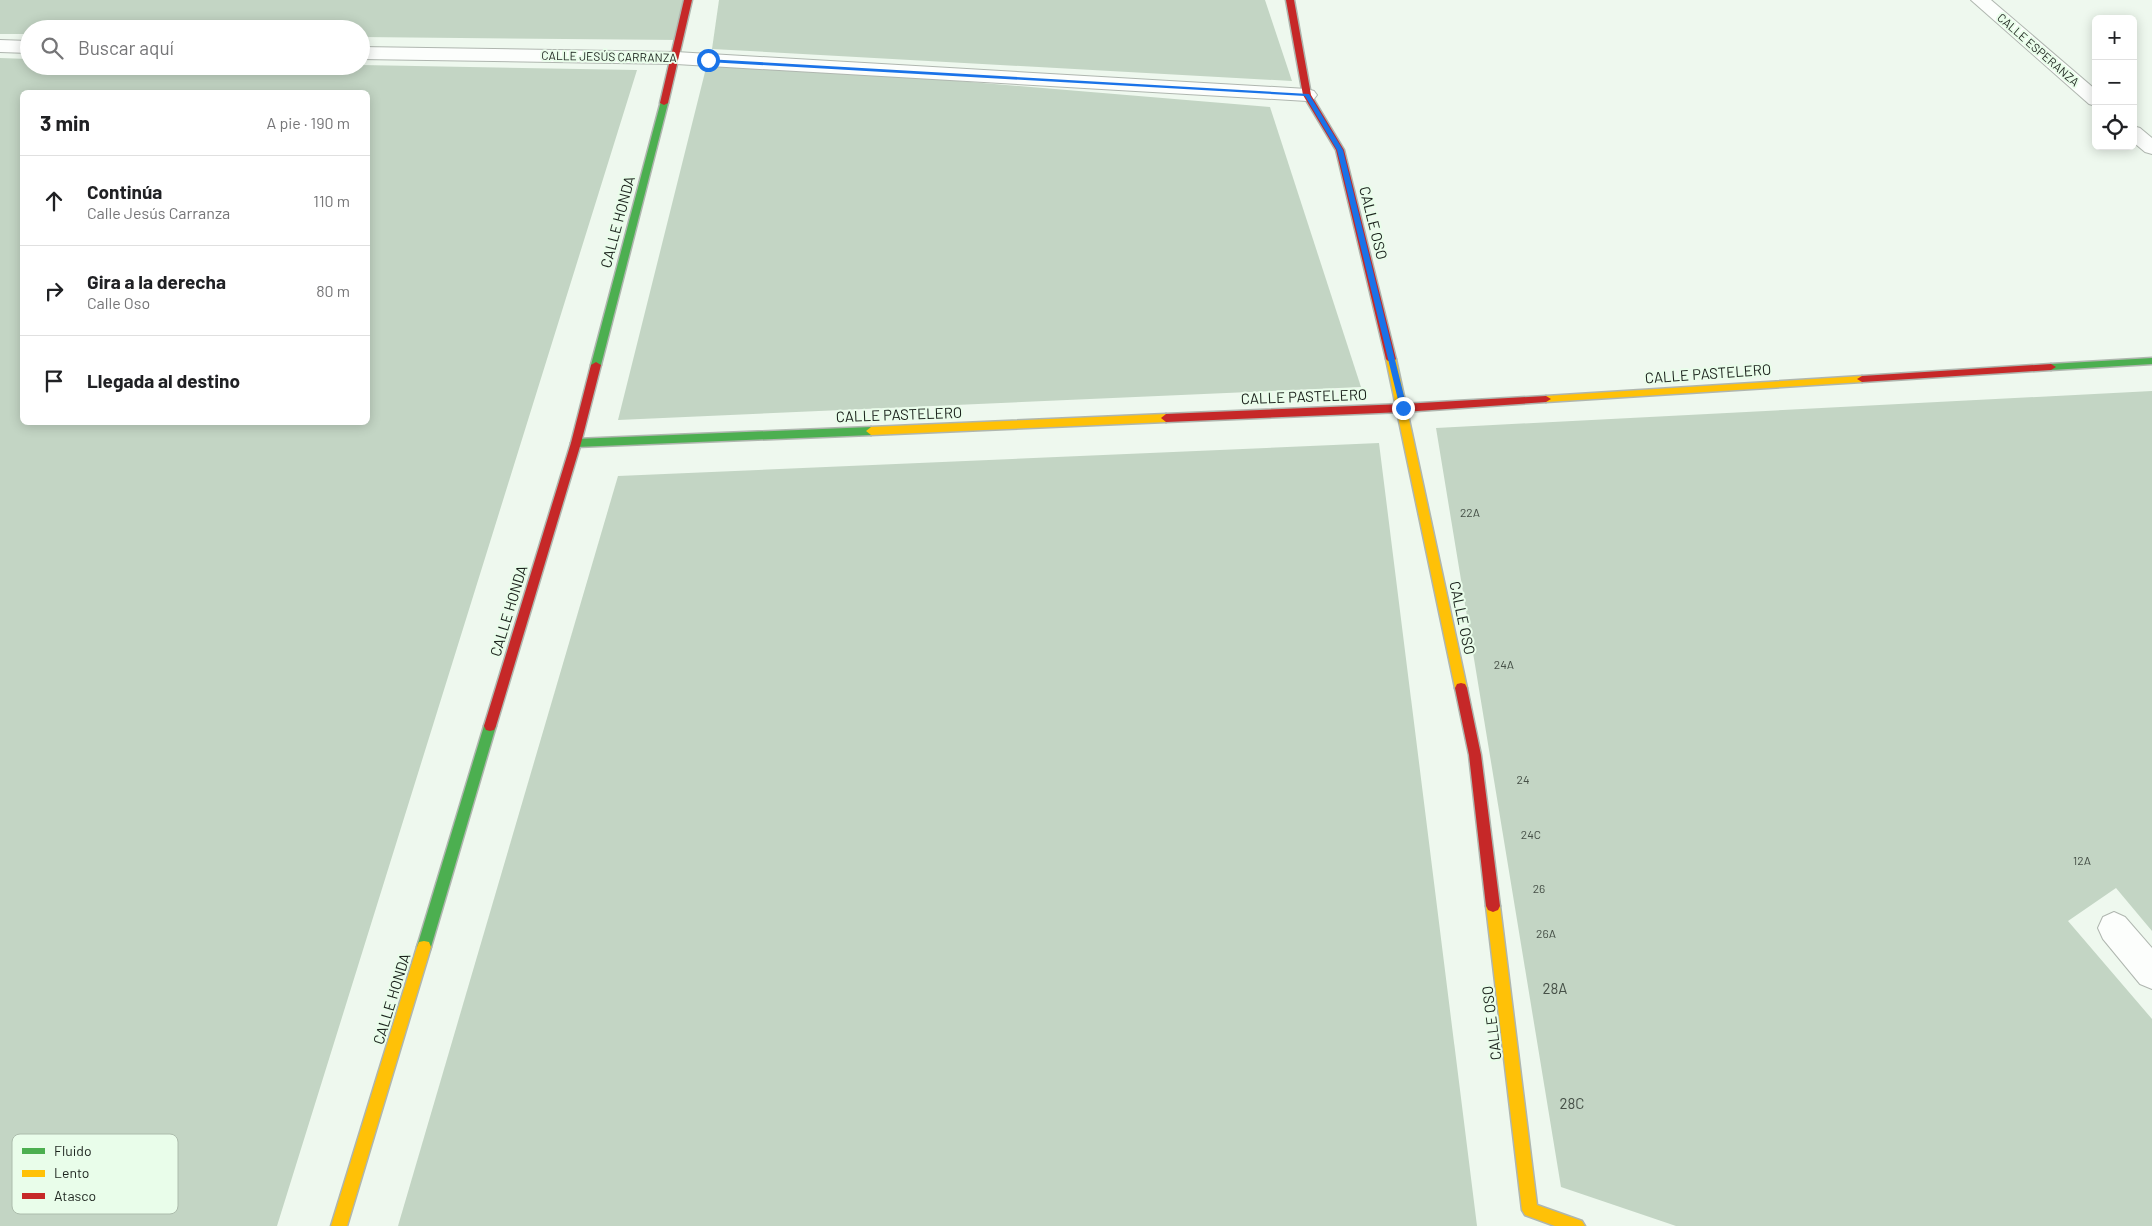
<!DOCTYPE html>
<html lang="es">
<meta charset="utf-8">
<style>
:root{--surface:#fff;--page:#f6f6f6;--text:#202124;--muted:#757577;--line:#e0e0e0}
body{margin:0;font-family:Barlow,sans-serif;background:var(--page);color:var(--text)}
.controls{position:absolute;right:15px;top:15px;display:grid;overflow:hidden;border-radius:8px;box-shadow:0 2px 12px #0003}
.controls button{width:45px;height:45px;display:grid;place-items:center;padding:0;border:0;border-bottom:1px solid var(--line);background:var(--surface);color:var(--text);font:25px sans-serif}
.stop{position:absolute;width:15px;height:15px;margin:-11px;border:4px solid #1a73e8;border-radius:50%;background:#fff}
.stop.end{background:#1a73e8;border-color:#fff;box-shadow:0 1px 5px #0008}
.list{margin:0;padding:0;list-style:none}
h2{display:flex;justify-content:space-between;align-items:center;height:65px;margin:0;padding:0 20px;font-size:21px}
h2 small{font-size:16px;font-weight:400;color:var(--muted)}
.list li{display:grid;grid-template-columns:32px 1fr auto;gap:15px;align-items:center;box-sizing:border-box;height:90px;padding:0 20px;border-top:1px solid var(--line)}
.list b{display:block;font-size:19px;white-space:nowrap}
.list p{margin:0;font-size:16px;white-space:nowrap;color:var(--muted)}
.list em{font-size:16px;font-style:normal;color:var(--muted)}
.icon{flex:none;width:28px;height:28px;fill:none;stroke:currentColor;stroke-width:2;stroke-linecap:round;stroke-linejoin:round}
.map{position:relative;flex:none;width:2152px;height:1226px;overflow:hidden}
.search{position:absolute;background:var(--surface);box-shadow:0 2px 12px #0003;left:20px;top:20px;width:350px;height:55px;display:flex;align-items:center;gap:12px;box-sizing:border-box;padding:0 18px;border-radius:28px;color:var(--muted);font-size:19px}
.panel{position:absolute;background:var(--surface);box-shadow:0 2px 12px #0003;left:20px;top:90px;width:350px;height:335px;border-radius:8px}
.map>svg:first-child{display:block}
.building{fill:#c3d5c4;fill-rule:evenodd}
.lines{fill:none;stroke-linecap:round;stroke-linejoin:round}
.street-casing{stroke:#afb6af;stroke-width:2}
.fast-casing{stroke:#afb6af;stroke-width:3}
.slow-casing{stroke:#afb6af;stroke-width:3}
.jam-casing{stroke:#afb6af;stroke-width:3}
.street{fill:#fcfefc;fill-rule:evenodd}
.fast{fill:#4caf50;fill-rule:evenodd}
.slow{fill:#ffc107;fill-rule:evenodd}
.jam{fill:#c62828;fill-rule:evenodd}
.route{fill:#1a73e8}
.labels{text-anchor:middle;stroke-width:4;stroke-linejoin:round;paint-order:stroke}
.far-street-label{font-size:12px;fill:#1c231d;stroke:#e9fdea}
.number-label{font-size:12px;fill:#465047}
.street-label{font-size:15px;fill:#1c231d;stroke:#e9fdea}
.near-number-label{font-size:15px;fill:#465047}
.key{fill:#e9fdea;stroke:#acbcac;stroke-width:1}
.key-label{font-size:14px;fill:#1c231d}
</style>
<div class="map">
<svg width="2152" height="1226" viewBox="0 0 2152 1226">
<rect width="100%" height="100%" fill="#eef8ee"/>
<g class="building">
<polygon points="0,0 688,0 680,40 361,37 361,29 29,29 29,34 0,34"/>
<polygon points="719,0 1265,0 1292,81 712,49"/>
<path d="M0,58L29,59V66L361,65L637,70L277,1226H0ZM22,92H368V422H22Z"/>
<polygon points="708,60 1270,107 1361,387 618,420"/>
<polygon points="2152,391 2152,931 2116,888 2068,921 2152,1019 2152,1226 1676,1226 1561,1187 1436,428"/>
<polygon points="1379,443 1477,1226 398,1226 618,476"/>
</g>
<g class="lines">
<g class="street-casing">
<g id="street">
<polygon points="1971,0 1991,0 2096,90 2096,106 2089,104"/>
<polygon points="0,40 29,41 29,53 0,52"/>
<polygon points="361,47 676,52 1307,89 1314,91 1317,95 1314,99 1307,101 676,64 361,59"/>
<polygon points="2133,126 2140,128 2152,138 2152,154 2145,152 2133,142"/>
<polygon points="2114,912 2125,917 2152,948 2152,989 2140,984 2103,939 2098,928 2103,917"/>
</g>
</g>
<g class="fast-casing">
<g id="fast">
<polygon points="661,101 668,103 601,365 596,368 591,365"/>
<polygon points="2152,358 2152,364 2051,370 2046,367 2051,364"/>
<polygon points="871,427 876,431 871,435 576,447 571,443 576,439"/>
<polygon points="490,721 494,722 496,726 431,947 429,952 424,953 419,952 417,947 484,726 486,722"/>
</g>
</g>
<g class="slow-casing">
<g id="slow">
<polygon points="1391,356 1396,359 1467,688 1465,692 1461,693 1457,692 1455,688 1386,359"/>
<polygon points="1862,376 1867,379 1862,382 1546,402 1541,399 1546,396"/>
<polygon points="1166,414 1171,418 1166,422 871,435 866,431 871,427"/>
<polygon points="1493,900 1498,902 1500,906 1537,1205 1582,1221 1585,1226 1555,1226 1525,1215 1522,1210 1486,906 1488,902"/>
<polygon points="424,941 429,942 431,947 347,1226 331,1226 417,947 419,942"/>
</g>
</g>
<g class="jam-casing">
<g id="jam">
<polygon points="684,0 692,0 668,103 664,105 660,103"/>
<polygon points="1286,0 1294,0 1311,95 1344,150 1396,359 1394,361 1388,361 1386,359 1336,150 1303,95"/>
<polygon points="596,362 601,365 581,443 496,726 494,730 490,731 486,730 484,726 571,443 591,365"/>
<polygon points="2051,364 2056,367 2051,370 1862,382 1857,379 1862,376"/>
<polygon points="1546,396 1551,399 1546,402 1403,412 1166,422 1161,418 1166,414 1403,404"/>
<polygon points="1461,683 1465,684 1467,688 1481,755 1500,906 1498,910 1493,912 1488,910 1486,906 1469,755 1455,688 1457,684"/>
</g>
</g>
<use href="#street" class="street"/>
<use href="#fast" class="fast"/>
<use href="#slow" class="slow"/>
<use href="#jam" class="jam"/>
</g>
<polygon class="route" points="706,59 1309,94 1343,150 1407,408 1403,411 1400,408 1337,150 1305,96 708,62"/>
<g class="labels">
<g class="far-street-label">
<text transform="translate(2038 50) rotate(41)" y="4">CALLE ESPERANZA</text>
<text transform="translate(609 57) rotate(1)" y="4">CALLE JESÚS CARRANZA</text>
</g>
<g class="number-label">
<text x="1470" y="517">22A</text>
<text x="1504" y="669">24A</text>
<text x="1523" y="784">24</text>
<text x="1531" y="839">24C</text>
<text x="2082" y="865">12A</text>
<text x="1539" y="893">26</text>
<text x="1546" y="938">26A</text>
</g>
<g class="street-label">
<text transform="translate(618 222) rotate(-75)" y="5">CALLE HONDA</text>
<text transform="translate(1373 223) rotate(76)" y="5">CALLE OSO</text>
<text transform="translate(1708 374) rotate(-4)" y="5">CALLE PASTELERO</text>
<text transform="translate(1304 397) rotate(-2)" y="5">CALLE PASTELERO</text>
<text transform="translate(899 415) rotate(-2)" y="5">CALLE PASTELERO</text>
<text transform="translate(509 611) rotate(-73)" y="5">CALLE HONDA</text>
<text transform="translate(1462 618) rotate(78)" y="5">CALLE OSO</text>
<text transform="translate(392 999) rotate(-73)" y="5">CALLE HONDA</text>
<text transform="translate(1492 1023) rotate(-97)" y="5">CALLE OSO</text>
</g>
<g class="near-number-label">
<text x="1555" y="994">28A</text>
<text x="1572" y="1109">28C</text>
</g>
</g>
<rect x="12" y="1134" width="166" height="80" rx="8" class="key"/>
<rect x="22" y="1148" width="23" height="6" fill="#4caf50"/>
<rect x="22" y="1170" width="23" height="7" fill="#ffc107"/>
<rect x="22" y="1193" width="23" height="6" fill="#c62828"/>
<g class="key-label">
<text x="54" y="1156">Fluido</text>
<text x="54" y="1178">Lento</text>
<text x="54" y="1201">Atasco</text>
</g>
</svg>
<div class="controls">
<button>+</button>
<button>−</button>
<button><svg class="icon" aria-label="locate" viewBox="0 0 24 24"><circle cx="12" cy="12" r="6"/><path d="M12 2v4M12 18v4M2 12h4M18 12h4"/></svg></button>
</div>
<div class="stop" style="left:708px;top:60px"></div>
<div class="stop end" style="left:1403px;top:408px"></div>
<div class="search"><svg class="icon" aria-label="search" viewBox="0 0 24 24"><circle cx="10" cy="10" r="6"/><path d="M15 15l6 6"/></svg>Buscar aquí</div>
<section class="panel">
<h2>3 min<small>A pie · 190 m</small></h2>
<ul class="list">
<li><svg class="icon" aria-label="ahead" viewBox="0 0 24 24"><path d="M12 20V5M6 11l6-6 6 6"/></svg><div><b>Continúa</b><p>Calle Jesús Carranza</p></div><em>110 m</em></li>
<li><svg class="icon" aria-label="right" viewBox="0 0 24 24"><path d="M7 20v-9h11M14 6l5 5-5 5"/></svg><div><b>Gira a la derecha</b><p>Calle Oso</p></div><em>80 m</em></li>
<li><svg class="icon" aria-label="arrive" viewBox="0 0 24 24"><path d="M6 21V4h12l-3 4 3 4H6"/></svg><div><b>Llegada al destino</b></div></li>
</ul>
</section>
</div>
